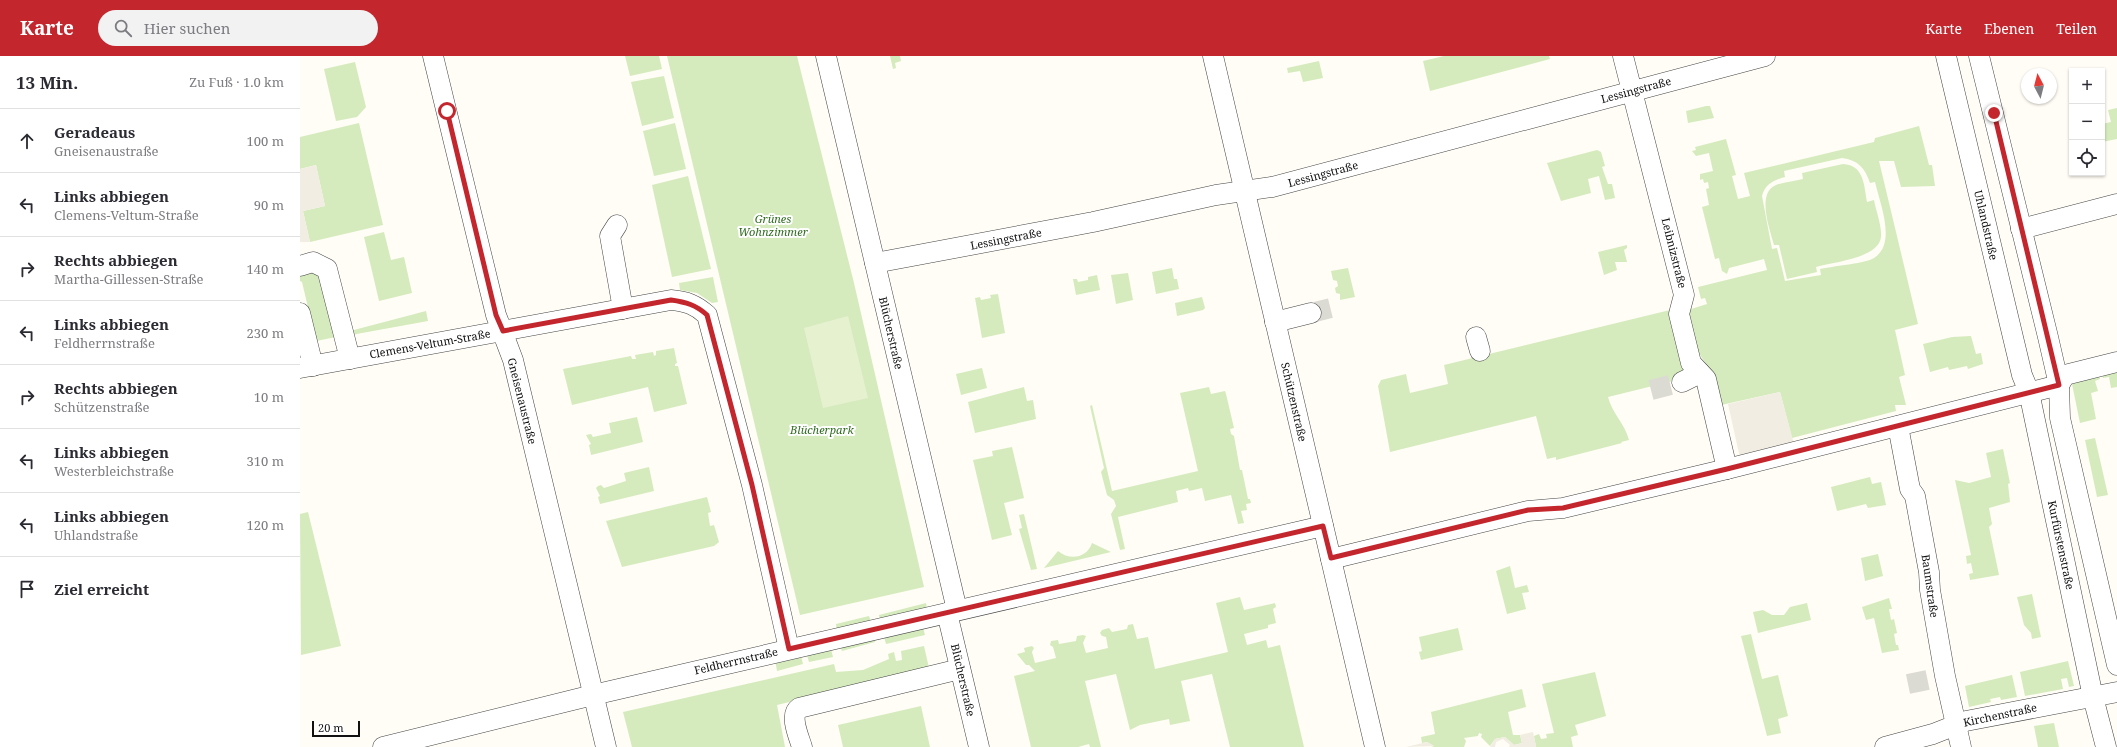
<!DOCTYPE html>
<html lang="de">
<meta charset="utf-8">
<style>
:root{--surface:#fff;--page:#f2f2f3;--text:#2b2b33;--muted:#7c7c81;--line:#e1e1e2;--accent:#c4262e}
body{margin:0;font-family:"Noto Serif",serif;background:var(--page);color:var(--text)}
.controls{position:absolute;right:12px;top:12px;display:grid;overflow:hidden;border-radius:0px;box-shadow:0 1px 3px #0004}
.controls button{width:36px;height:36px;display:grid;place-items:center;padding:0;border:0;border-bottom:1px solid var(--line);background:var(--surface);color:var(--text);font:20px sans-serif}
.compass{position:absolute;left:1721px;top:12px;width:36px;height:36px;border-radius:50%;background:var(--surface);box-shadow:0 1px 3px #0004;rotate:353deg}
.scale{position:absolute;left:12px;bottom:10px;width:48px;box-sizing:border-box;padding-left:4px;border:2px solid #111;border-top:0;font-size:11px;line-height:14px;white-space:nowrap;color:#111;-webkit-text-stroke:3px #fff;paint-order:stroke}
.stop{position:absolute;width:12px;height:12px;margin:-9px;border:3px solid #c4262e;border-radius:50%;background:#fff}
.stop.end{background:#c4262e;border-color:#fff;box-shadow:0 1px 4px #0008}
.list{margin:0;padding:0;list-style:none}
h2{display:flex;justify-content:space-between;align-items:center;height:52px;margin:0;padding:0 16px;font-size:17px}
h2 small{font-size:13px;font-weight:400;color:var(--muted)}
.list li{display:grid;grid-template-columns:26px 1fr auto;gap:12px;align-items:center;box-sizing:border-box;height:64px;padding:0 16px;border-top:1px solid var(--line)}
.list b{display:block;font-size:15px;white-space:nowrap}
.list p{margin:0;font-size:13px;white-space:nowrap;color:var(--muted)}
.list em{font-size:13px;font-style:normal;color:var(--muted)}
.icon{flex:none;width:22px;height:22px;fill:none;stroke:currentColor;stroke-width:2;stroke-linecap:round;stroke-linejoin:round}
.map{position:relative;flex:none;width:1817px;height:691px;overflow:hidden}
header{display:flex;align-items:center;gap:24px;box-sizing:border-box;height:56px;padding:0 20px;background:var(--accent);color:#fff}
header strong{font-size:19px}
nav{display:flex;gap:22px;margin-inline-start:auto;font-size:14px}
.search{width:280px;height:36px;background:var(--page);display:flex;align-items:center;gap:10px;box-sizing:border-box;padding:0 14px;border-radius:22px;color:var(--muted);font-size:15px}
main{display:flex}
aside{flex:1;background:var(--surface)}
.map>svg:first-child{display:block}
.green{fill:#d5ebbd;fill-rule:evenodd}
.pitch{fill:#e6f2cf}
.plaza{fill:#f1ede2}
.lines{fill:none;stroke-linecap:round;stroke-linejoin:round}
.minor-tunnel{stroke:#dbdad3;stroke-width:20;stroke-dasharray:20 10;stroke-linecap:butt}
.minor-casing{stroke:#444;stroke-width:21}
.minor{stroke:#fff;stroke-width:20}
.route{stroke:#c4262e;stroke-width:5}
.labels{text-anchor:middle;stroke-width:4;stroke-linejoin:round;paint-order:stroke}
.street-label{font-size:11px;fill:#111;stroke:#fff}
.park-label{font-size:11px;font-style:italic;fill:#2f6b1f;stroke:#fff}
</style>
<header>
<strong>Karte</strong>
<div class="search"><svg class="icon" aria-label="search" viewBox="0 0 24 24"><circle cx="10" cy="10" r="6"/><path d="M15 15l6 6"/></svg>Hier suchen</div>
<nav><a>Karte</a><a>Ebenen</a><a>Teilen</a></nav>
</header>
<main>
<aside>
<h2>13 Min.<small>Zu Fuß · 1.0 km</small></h2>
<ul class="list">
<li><svg class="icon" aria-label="ahead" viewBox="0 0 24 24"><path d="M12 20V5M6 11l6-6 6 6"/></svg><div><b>Geradeaus</b><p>Gneisenaustraße</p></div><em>100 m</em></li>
<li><svg class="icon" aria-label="left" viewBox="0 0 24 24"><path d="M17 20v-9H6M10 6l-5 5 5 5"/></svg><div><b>Links abbiegen</b><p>Clemens-Veltum-Straße</p></div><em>90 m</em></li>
<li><svg class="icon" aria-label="right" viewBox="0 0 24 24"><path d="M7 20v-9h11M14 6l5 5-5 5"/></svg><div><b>Rechts abbiegen</b><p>Martha-Gillessen-Straße</p></div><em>140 m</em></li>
<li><svg class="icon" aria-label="left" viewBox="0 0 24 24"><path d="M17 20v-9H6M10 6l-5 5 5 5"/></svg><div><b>Links abbiegen</b><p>Feldherrnstraße</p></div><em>230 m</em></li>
<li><svg class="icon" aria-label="right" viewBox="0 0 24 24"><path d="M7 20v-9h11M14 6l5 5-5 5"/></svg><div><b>Rechts abbiegen</b><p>Schützenstraße</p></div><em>10 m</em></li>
<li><svg class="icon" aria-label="left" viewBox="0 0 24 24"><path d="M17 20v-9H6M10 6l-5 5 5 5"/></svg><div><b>Links abbiegen</b><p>Westerbleichstraße</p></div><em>310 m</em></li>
<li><svg class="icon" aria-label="left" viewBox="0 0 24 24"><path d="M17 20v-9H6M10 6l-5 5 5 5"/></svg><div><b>Links abbiegen</b><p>Uhlandstraße</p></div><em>120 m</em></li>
<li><svg class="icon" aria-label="arrive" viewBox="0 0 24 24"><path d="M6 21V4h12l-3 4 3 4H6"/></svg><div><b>Ziel erreicht</b></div></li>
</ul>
</aside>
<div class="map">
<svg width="1817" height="691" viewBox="0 0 1817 691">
<rect width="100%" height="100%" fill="#fffdf5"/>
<g class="green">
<polygon points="325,0 359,0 362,13 330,20"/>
<polygon points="367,0 497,0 554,227 624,531 500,559"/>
<polygon points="590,0 600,0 601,5 595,7 596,12 593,13"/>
<polygon points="1144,0 1249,0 1250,3 1130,35 1123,5"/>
<polygon points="1019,5 1023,22 1003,26 1000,15 988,17 987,12"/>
<polygon points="55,6 66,51 57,61 36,65 24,13"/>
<polygon points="364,20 374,62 342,70 331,26"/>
<polygon points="1406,50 1410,50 1414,62 1388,67 1386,55"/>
<polygon points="1817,52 1817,83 1802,86 1802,68 1811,66 1808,54"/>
<polygon points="59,67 83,169 10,186 3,155 25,150 16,109 0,113 0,81"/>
<polygon points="375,67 386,113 354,120 343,75"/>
<path d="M1619,70L1629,109H1632L1635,130L1601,131L1594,105H1579L1618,268L1595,274L1605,319L1599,321L1606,349H1595L1596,355L1492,382L1480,336L1421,349L1413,318L1398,296L1388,254L1407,248L1405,242L1401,243L1398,231L1467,214L1464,203L1429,212L1427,218L1422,215L1419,202L1415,203L1402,151L1409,149L1406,133L1409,132L1408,126L1404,127L1403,123L1400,124V118L1413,115L1409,97L1396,100L1392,95L1396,94L1395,91L1426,83L1436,119L1432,120L1438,143L1450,140L1444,117L1574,86L1575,82ZM1542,102C1558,104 1565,112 1570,127L1575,126C1580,148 1598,190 1572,203C1561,208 1533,210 1520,213L1521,219L1485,225L1477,192L1472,193L1462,140C1465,128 1474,124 1485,121L1484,115Z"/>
<polygon points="1297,94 1301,96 1305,110 1302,111 1308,128 1312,128 1315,142 1305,144 1299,120 1288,123 1291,137 1261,145 1247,107"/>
<path d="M1543,108C1564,109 1564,129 1567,146L1574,144C1576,155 1582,170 1581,181C1579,202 1534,206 1516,211L1517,216L1487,223L1479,189H1474C1470,174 1456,137 1476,129C1484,126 1495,125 1503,123L1502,117Z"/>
<polygon points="388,120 411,213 372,221 352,129"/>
<polygon points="84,176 91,204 104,201 112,237 79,245 64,181"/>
<polygon points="1327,189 1327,192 1324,194 1327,206 1315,206 1317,214 1304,219 1298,196"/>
<polygon points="17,212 36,281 16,285 2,226 0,225 0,216"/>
<polygon points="872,212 874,223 877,223 879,233 856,238 852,216"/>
<polygon points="1048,212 1055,241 1040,244 1040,238 1036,237 1035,232 1038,230 1037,225 1033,224 1031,215"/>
<polygon points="828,217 833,244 816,248 811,219"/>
<polygon points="797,219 800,234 776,239 773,223 777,223 778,226 788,224 788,221"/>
<polygon points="413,221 418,246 412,247 397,237 380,234 379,227"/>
<polygon points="698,238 705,277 682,282 675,242 680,241 681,244 691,242 690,239"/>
<polygon points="902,241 905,252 903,254 877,260 875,247"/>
<path d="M1370,254L1387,317L1381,323L1308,341C1312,357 1325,368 1329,384L1321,386L1322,387L1256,404V401L1247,403L1236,360L1090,396L1078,330L1081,324L1106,318L1110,337L1148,328L1144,309Z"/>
<polygon points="126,255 128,265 51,279 50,275"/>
<polygon points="1671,280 1676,298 1681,297 1683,308 1668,313 1667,310 1649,314 1648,311 1630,316 1623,288 1652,281"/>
<polygon points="374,292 377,307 375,308 375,310 378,310 387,348 354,356 348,331 272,349 263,313 331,300 332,303 336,303 335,299 353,296 354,300 356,299 356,295"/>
<polygon points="682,312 687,332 661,339 656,318"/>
<polygon points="1817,312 1817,331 1811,332 1809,321 1803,322 1802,316"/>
<polygon points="1798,317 1800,323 1795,325 1798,335 1791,337 1796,363 1780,367 1772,328 1777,327 1776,323"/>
<polygon points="724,331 727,345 733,344 736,363 675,377 668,346"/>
<polygon points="909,331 911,338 925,335 926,338 934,372 930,373 931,378 934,380 940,414 942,414 948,443 950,443 951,447 946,448 947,454 941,455 944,467 938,468 931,439 905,445 902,432 889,435 888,432 876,435 878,446 818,461 825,493 820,494 811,458 816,450 814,444 807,439 801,416 804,412 790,350 792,349 812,435 898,415 880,337"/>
<polygon points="337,361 343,386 291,399 289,389 291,388 286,379 291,378 293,381 311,377 309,367"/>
<polygon points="1795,382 1808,439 1797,441 1785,384"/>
<polygon points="712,391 724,442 704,447 712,479 692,484 673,404 693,400 692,395"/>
<polygon points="1703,393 1710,427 1708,428 1710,446 1689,452 1692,468 1689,471 1699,519 1670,524 1669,518 1673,517 1671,507 1667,508 1666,500 1671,499 1655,424 1669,427 1691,421 1686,397"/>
<polygon points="349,411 354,435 300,448 298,441 300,440 296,432 298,430 301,429 304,432 326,425 324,417"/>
<polygon points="1570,421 1572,428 1581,426 1586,449 1568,452 1566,448 1537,455 1531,431"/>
<polygon points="407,441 411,456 408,457 410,470 414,469 419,486 414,490 322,511 306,465"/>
<polygon points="8,456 41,590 1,599 0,458"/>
<polygon points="724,458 737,513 731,514 719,473 722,472 719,459"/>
<path d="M792,487L811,496L744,512L758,495C770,505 787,502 792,487Z"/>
<polygon points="1578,498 1583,520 1565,525 1561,502"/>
<polygon points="1210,510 1215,532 1227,529 1229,536 1222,537 1226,553 1207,558 1196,515"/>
<polygon points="1732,538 1741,581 1732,583 1731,577 1724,569 1717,541"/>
<polygon points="940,541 944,554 975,547 976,551 973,553 976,567 968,569 968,572 944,578 947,589 966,584 968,592 980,589 1004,691 930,691 912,618 881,625 890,665 870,669 869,663 840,669 830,674 816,618 785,625 801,691 790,691 789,688 778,691 731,691 714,620 735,615 729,609 726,609 717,598 725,596 724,592 732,590 734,592 732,596 735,607 756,602 753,591 750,589 751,585 758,584 759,588 776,585 777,580 783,579 786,580 783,587 786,597 808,592 806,581 802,580 800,577 802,574 809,572 812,576 827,573 828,569 833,568 837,583 848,581 855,613 928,596 916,547"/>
<polygon points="1589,542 1592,553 1589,553 1591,564 1594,563 1597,577 1594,578 1596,589 1598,589 1599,594 1582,597 1574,562 1566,564 1562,551"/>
<polygon points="626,547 627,552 580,564 579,559"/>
<polygon points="1507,547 1511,564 1458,577 1453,556 1463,554 1472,559 1484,559 1490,551"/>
<polygon points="569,560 572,568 537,576 536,568"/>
<polygon points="622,568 625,579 586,588 583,577"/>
<polygon points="1158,572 1163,594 1121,604 1119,596 1122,595 1119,581"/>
<polygon points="573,577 575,586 542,595 539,585"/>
<polygon points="1451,578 1462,623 1478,619 1488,660 1478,663 1481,677 1467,680 1441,580"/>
<polygon points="530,590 533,601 509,606 506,596"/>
<polygon points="624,590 629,612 477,649 485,691 332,691 323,656 534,608 536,616 563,614 589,603 588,598 594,596 596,605 602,604 601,595"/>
<polygon points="500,597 503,608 477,615 475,603"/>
<polygon points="1768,605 1774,630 1769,631 1767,622 1761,623 1763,633 1725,640 1720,616"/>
<polygon points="1295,616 1306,660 1275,669 1278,679 1271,681 1273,691 1236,691 1234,680 1239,678 1241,683 1247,682 1246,678 1254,677 1242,628"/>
<polygon points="1712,619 1717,641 1701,644 1700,641 1690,643 1691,646 1669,651 1665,630"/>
<polygon points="1222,633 1226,651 1208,656 1213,679 1220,679 1222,687 1214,689 1205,681 1195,683 1190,690 1181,681 1182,678 1179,677 1178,680 1164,682 1166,685 1164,691 1131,691 1134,690 1127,686 1122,687 1121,681 1135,678 1131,656"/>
<polygon points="621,650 630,691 543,691 538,669"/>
<polygon points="1754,667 1759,691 1738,691 1734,670"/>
</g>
<polygon class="pitch" points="548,260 568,342 523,352 504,272"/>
<g class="plaza">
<polygon points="16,109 25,150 3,155 10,186 0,186 0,113"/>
<polygon points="1480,336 1494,388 1440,402 1428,348"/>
<polygon points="1233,676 1236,691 1209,691 1210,689 1203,683 1196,686 1195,691 1190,691 1195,683 1205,681 1214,689 1222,687 1220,679"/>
<polygon points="1127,686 1134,690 1106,691"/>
</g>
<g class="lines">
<g class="minor-tunnel">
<polyline points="1011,257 1039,250"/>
<polyline points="1351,334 1382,326"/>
<polyline points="1608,628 1632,623"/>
</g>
<g class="minor-casing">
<g id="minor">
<polyline points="133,0 196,259 213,304 306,691"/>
<polyline points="526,0 657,554"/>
<polyline points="913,0 1075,691"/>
<polyline points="1323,0 1384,239 1379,258 1391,307 1406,323 1427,413"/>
<polyline points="1646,0 1722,319 1729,336 1793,641 1806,691"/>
<polyline points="1679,0 1748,281 1759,329 1760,362 1817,609"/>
<polyline points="317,169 310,180 323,253"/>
<polyline points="1721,173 1817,148"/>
<polyline points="575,207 793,166 916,139 972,131 1465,0"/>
<polyline points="0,210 13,206 27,213 50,303"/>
<polyline points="0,257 13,310"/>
<polyline points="975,266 1011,257"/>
<polyline points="1176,281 1180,295"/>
<path d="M0,312L371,244C386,245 396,249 407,259L452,429L489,593"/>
<polyline points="1382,326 1400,317"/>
<polyline points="1759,329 1765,319 1817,306"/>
<polyline points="1598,370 1610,433 1615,440 1629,516 1630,534 1645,620 1661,691"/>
<polyline points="1031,503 1228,455 1263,452 1427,413 1759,329"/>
<polyline points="647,557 679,691"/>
<polyline points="83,691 293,639 1023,470"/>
<path d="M502,691C499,681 489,659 499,652L660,613"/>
<polyline points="1585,691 1633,678 1666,665 1817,636"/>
</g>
</g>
<use href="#minor" class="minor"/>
</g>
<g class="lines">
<path class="route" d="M147,55L196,259L203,275L371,244C386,246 396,249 407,259L452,429L489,593L1023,470L1031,502L1228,454L1263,452L1427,413L1759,329L1694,57"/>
</g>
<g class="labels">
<g class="street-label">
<text transform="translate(1336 34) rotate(-15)" y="4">Lessingstraße</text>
<text transform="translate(1023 118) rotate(-15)" y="4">Lessingstraße</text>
<text transform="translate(1686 169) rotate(77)" y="4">Uhlandstraße</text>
<text transform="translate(706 183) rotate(-11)" y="4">Lessingstraße</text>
<text transform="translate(1374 197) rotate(76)" y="4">Leibnizstraße</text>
<text transform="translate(591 277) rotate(77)" y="4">Blücherstraße</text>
<text transform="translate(130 288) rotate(-10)" y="4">Clemens-Veltum-Straße</text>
<text transform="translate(222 345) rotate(76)" y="4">Gneisenaustraße</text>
<text transform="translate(994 346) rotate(77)" y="4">Schützenstraße</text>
<text transform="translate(1761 489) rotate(78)" y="4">Kurfürstenstraße</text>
<text transform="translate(1630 530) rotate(82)" y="4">Baumstraße</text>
<text transform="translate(436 605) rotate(-13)" y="4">Feldherrnstraße</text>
<text transform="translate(663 624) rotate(77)" y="4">Blücherstraße</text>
<text transform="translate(1700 659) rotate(-12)" y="4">Kirchenstraße</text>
</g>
<g class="park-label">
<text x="473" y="167">Grünes<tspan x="473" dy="13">Wohnzimmer</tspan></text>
<text x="522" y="378">Blücherpark</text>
</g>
</g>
</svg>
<div class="controls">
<button>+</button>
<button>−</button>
<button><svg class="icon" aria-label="locate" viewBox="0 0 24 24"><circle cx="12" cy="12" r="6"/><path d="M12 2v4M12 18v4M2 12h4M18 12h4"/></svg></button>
</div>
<svg class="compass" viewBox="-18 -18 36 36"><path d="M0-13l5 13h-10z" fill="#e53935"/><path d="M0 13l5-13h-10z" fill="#7c7c81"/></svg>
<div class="scale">20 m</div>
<div class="stop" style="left:147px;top:55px"></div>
<div class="stop end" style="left:1694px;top:57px"></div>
</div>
</main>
